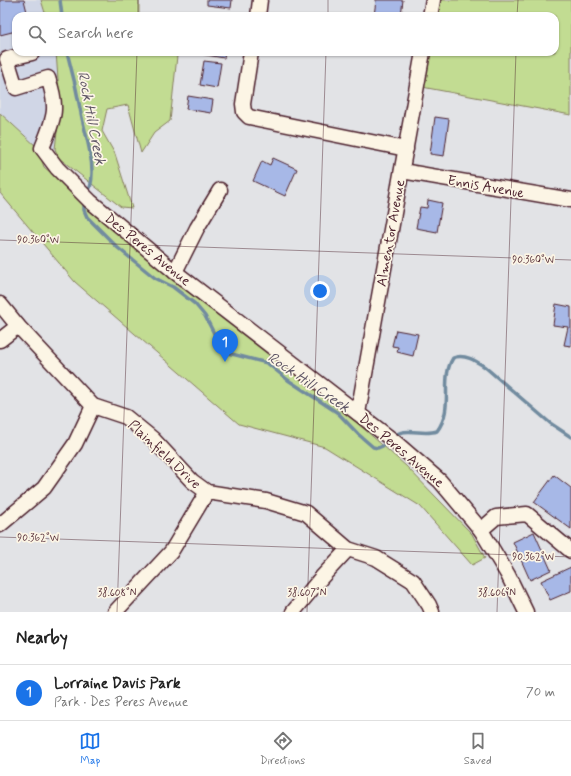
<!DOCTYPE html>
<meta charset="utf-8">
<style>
:root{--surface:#fff;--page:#f2f2f2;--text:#222;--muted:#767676;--line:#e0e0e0;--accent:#1a73e8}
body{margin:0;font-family:Mynerve,sans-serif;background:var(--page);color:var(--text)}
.you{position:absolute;left:320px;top:291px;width:14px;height:14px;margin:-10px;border:3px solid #fff;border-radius:50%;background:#1a73e8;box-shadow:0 0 0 6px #1a73e833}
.badge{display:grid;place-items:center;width:26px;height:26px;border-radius:50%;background:var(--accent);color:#fff;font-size:13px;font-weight:700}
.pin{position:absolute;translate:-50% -33px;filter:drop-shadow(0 1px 2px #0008)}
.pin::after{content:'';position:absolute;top:21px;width:14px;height:12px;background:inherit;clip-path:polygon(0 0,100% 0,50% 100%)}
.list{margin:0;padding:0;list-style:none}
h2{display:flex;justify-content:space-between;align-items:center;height:52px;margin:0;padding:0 16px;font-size:17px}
h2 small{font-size:13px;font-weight:400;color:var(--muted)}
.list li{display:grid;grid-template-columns:26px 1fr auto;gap:12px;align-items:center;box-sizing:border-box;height:56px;padding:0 16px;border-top:1px solid var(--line)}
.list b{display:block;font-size:15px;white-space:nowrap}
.list p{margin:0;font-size:13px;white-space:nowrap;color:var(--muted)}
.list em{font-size:13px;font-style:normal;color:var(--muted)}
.icon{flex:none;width:22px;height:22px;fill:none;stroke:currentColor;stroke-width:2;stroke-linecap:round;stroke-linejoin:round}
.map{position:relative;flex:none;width:571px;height:612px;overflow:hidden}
.search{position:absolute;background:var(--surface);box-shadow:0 1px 3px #0004;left:12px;right:12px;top:12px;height:44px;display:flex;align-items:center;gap:10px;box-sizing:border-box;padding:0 14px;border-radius:12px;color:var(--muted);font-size:15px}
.sheet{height:108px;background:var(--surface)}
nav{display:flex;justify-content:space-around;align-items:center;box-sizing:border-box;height:56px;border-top:1px solid var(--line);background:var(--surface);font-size:11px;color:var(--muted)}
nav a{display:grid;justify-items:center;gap:2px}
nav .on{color:var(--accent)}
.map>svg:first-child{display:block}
.built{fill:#d0d6e6}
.green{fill:#c2dc92;stroke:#867e5e}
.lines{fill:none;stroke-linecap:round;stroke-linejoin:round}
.stream{stroke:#718b9f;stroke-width:3.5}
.building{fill:#a7b8e7;stroke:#4a1f2b}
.minor-casing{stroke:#4a1f2b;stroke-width:17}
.minor{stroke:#fcf5e5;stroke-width:14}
.ticks{fill:none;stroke:#4a1f2b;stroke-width:1;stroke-opacity:0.45}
.labels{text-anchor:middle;stroke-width:3.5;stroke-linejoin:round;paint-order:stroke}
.street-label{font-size:14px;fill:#4a1f2b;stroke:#fcf5e5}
.water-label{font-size:15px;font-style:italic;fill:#5e5565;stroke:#fcf5e5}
.ticks-label{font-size:10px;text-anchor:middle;fill:#4a1f2b;stroke:#fcf5e5;stroke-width:3.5;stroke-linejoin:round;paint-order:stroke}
</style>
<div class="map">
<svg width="571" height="612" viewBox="0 0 571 612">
<rect width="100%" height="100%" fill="#e2e3e6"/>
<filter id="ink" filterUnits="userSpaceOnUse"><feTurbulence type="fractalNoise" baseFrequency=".025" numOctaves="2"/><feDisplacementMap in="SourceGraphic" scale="8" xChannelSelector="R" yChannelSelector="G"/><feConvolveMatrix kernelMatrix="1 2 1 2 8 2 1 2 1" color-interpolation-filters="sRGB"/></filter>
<g filter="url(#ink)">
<polygon class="built" points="0,0 41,0 46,16 16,16 16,52 56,52 60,106 55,149 37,147 0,113"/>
<g class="green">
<polygon points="41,0 139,0 139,16 46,16"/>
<polygon points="438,0 571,0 571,115 422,87 429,52 555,52 555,16 435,16"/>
<polygon points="56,52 162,52 177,56 170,121 154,133 141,153 128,105 107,109 102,131 115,154 132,208 121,207 59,158 55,149 60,106"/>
<polygon points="0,113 37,147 44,167 216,311 347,414 406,466 472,534 485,558 472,565 420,506 325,447 239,424 75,282 0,193"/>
</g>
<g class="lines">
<g class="stream">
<polyline points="60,0 62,16"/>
<path d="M67,52C73,74 78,96 82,118C87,140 98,173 88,193"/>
<polyline points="84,201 84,210 87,217 118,248 155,278 173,287 195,304 205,316 220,345 228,353 267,363 288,380 338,413 358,434 373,447 378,448 385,445 389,441"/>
<path d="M393,437C404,426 423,436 437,431C455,407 439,380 453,358C464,353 476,361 485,367L550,423L571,437"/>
</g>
</g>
<g class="building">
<polygon points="0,0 24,0 28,16 16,16 16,31 0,35"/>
<polygon points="207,0 232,0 231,8 207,5"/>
<polygon points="376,0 403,0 401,15 393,14 393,16 374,16"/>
<polygon points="206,14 222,16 206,16"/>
<polygon points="201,52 225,52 224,58 200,54"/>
<polygon points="204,61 221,63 217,88 200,85"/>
<polygon points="188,96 213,100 211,113 186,109"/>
<polygon points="435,117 449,119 444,156 430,154"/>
<polygon points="273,158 297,169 285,196 253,181 262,161 270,165"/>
<polygon points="428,200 442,203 437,232 416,228 420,207 427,208"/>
<polygon points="556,304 571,307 571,346 564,345 568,327 553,325"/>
<polygon points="396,330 418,334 413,356 397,352 398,347 392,346"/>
<polygon points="554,475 571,488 571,529 534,502"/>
<polygon points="534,532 551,570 530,580 513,542"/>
<polygon points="571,567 571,591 550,600 541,581"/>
</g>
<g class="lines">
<g class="minor-casing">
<g id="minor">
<polyline points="258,16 260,0"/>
<polyline points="430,16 433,0"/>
<polyline points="251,52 243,104 244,112 249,117 406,149"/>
<path d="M32,53L7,59L16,88L48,78C59,109 54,118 42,148L57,168L90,201L175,272L395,442L440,481L481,530L508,575L526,612"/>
<polyline points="402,171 571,200"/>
<polyline points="175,272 197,228 220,190"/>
<polyline points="0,304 18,326 93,406 126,417 153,439 192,481 207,492 266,501 306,513 348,549 376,558 413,581 429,605 432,612"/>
<polyline points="0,340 18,326"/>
<polyline points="358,413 423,52"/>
<polyline points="0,525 44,488 75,444 93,406"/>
<polyline points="481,530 496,517 527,514 571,551"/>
<polyline points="115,612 171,552 207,492"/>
<polyline points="293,612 321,578 348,549"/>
</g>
</g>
<use href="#minor" class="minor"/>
</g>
</g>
<path class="ticks" d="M138,16V0M328,16V0M517,16L518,0M0,240L571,260M0,537L571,557M117,612L137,52M307,612L326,52M497,612L516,52"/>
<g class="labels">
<g class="street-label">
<text transform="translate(486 186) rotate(10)" y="5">Ennis Avenue</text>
<text transform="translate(390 233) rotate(-80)" y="5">Almentor Avenue</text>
<text transform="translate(148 249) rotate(39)" y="5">Des Peres Avenue</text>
<text transform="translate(402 450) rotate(40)" y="5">Des Peres Avenue</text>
<text transform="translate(165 454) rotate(43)" y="5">Plainfield Drive</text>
</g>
<g class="water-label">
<text transform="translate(92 118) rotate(79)" y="5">Rock Hill Creek</text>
<text transform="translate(309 382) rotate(34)" y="5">Rock Hill Creek</text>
</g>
</g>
<g class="ticks-label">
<text x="38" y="243">90.360°W</text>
<text x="533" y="263">90.360°W</text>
<text x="38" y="541">90.362°W</text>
<text x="533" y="560">90.362°W</text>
<text x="117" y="596">38.608°N</text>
<text x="307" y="596">38.607°N</text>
<text x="497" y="596">38.606°N</text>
</g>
</svg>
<div class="you"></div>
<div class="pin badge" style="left:225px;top:362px">1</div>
<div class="search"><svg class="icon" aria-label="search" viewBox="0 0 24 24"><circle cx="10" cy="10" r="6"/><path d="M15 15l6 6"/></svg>Search here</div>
</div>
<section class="sheet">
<h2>Nearby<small></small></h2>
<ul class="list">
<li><span class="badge">1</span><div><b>Lorraine Davis Park</b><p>Park · Des Peres Avenue</p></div><em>70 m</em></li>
</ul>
</section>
<nav>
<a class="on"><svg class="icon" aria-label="map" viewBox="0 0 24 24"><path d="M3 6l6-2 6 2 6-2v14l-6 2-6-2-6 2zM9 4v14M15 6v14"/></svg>Map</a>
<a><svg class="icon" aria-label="directions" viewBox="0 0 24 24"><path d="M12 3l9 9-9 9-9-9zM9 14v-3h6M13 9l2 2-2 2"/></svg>Directions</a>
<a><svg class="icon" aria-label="saved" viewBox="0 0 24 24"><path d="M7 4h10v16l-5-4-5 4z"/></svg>Saved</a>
</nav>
